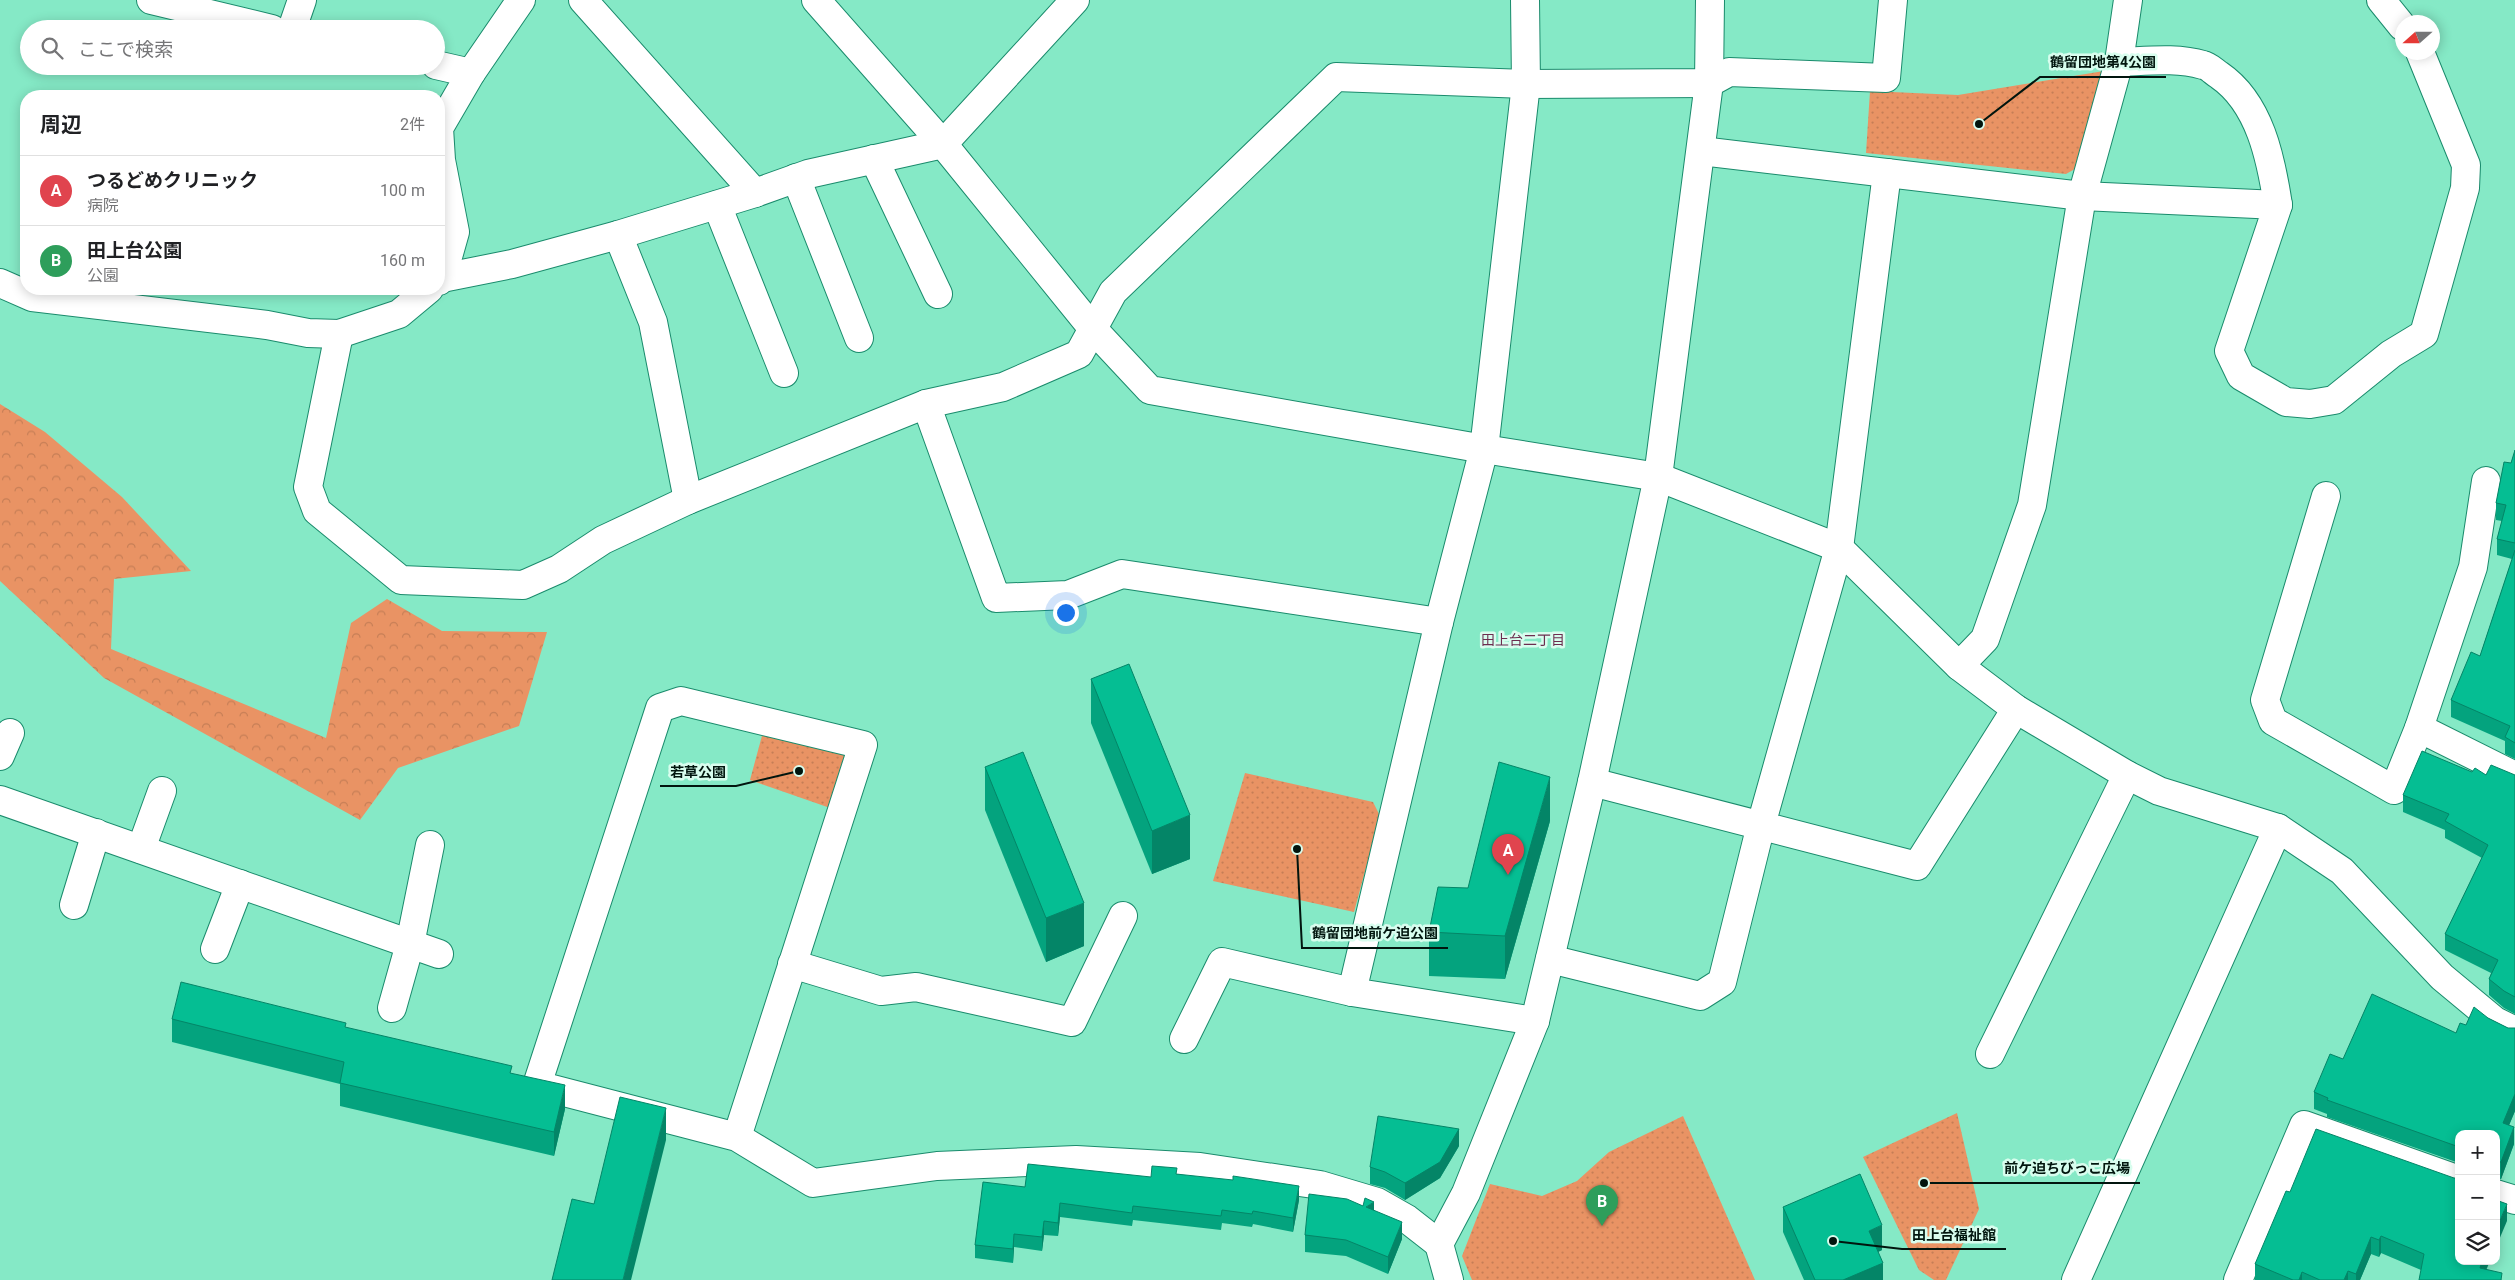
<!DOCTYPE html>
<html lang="ja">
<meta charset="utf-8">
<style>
:root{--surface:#fff;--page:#f2f2f2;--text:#202124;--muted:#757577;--line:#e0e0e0;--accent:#2563eb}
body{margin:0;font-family:Roboto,"Noto Sans JP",sans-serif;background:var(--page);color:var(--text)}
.controls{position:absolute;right:15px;bottom:15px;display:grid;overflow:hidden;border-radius:10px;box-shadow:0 2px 12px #0003}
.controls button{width:45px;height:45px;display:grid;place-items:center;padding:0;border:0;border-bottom:1px solid var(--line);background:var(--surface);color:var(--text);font:25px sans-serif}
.compass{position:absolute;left:2395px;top:15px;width:45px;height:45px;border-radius:50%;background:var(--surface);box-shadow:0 2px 12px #0003;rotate:249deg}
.you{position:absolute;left:1065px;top:612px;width:18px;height:18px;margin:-12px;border:4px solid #fff;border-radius:50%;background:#1a73e8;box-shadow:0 0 0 8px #1a73e833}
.badge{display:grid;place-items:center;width:32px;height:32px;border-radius:50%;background:var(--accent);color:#fff;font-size:16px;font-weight:700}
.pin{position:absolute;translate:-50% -41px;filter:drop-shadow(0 1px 2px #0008)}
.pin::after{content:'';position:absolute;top:26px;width:18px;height:15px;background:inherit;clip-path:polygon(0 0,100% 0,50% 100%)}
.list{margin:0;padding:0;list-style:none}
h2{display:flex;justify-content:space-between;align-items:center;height:65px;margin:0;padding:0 20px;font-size:21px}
h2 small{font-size:16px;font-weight:400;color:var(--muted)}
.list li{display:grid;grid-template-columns:32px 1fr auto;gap:15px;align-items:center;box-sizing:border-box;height:70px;padding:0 20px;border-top:1px solid var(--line)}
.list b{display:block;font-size:19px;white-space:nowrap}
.list p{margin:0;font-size:16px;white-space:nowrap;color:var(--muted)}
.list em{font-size:16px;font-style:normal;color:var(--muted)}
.icon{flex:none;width:28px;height:28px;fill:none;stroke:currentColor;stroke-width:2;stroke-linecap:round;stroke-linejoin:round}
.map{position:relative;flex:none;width:2515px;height:1280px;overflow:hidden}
.search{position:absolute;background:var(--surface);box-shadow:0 2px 12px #0003;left:20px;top:20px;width:425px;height:55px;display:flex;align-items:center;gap:12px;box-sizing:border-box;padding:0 18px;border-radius:28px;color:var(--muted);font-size:19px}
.panel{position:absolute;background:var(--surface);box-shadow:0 2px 12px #0003;left:20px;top:90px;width:425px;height:205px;border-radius:20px}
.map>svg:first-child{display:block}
.forest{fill:url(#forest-crowns)}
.park{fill:url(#park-dots)}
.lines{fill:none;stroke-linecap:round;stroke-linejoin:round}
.minor-casing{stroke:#1a8b6c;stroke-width:30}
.minor{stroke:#fff;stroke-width:28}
.wall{fill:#04a37e}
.shaded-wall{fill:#048567}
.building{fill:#05be93;stroke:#048567}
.labels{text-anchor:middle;stroke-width:5;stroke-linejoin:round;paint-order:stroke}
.neighbourhood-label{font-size:14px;fill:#6c2d4f;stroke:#d8fdee}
.leader{fill:none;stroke:#01150e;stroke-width:2}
.callout-dot{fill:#01150e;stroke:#d8fdee;stroke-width:2}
.callout-label{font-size:14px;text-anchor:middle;font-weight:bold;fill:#01150e;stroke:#d8fdee;stroke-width:5;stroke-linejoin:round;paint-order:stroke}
</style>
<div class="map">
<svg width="2515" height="1280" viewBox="0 0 2515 1280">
<defs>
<pattern id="forest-crowns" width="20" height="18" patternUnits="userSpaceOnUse" patternTransform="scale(1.25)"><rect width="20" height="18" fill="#e99364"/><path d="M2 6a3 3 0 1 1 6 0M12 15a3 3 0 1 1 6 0" fill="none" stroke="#c67e56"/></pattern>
<pattern id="park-dots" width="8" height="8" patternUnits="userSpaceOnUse" patternTransform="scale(1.25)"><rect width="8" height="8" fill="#e99364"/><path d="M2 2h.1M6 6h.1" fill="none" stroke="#c67e56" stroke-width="1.8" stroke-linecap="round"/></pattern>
</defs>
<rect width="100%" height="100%" fill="#85e9c6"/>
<polygon class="forest" points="0,404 45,432 122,497 191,571 114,579 111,649 326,738 351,623 387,599 442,631 547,632 519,726 398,768 360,820 104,678 0,581"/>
<g class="park">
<polygon points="2104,71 2082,165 2066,174 1866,153 1870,91 1958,95"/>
<polygon points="763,732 841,749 848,762 833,809 750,780"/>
<polygon points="1245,773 1373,802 1380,816 1354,912 1213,881"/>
<polygon points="1957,1113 1979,1209 1946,1280 1934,1280 1919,1270 1863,1157"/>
<polygon points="1683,1116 1755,1280 1472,1280 1462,1256 1490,1184 1542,1196 1577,1181 1609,1152"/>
</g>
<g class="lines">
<g class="minor-casing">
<g id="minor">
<polyline points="151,0 272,29"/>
<polyline points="583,0 755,193"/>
<polyline points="816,0 943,144 1093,329 1150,390 1484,449 1658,477 1839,548 1959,666 2016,709 2127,775 2159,791 2278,828 2342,871 2442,977 2495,1021 2515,1031"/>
<polyline points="1525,0 1526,84 1484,449 1439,622 1352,992 1535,1021"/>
<polyline points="2381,0 2402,26"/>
<polyline points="292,29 302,0"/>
<path d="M2119,62C2147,61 2177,57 2203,65C2209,66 2214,72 2219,75C2260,103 2271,159 2278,205"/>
<polyline points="436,65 471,73"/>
<polyline points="1701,151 2082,196 2278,205 2229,351 2241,376 2286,402 2310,404 2334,400 2391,354 2424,334 2465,188 2466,165 2420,52"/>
<polyline points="874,159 938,294"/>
<polyline points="796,178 859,338"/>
<polyline points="717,205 784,373"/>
<polyline points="618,235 653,322 688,500"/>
<polyline points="442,278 512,264 618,235 755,193 808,174 943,144 1075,0"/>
<polyline points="439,281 442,278 455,232 441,160 439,128 471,73 521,0"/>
<polyline points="0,283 32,297 267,325 308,333 339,334 399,314 429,289"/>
<polyline points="339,334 308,487 317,511 401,580 523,585 559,569 603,540 688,500 926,404 1003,387 1079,354 1113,292 1336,77 1526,84 1709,83 1729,72 1886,78 1893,0"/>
<polyline points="926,404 996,598 1068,595 1122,574 1439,622"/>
<polyline points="2326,496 2265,700 2273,721 2394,790 2419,728 2515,776"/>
<polyline points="1959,666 1985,639 2032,505 2082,196 2119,62 2128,0"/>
<polyline points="2419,728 2473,567 2486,481"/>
<polyline points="0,756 10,733"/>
<polyline points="1592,782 1917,866 2016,709"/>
<polyline points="0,800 439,954"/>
<polyline points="141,849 162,791"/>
<polyline points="74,905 96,833"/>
<polyline points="215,949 240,884"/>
<polyline points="1550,959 1700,996 1722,982 1761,825 1839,548 1887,173"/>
<polyline points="792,964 881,991 916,987 1072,1022 1123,916"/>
<polyline points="392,1008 410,944 430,845"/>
<polyline points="1184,1039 1222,962 1352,992"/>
<polyline points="1990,1054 2127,775"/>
<polyline points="737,1137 863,745 681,701 660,708 537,1085 737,1137 813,1183 937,1166 1076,1160 1200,1167 1320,1185 1377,1202 1407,1219 1439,1244"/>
<polyline points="2496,1194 2515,1200"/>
<polyline points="1449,1280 1439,1244 1466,1193 1535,1021 1592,782 1658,477 1709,83 1710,0"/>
<polyline points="2076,1280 2278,828"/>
<polyline points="2238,1280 2304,1125 2459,1180"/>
</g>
</g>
<use href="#minor" class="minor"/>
</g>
<g class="wall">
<polygon points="2515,450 2515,759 2505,754 2505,741 2451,717 2451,700 2480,656 2512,559 2497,555 2497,539 2502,521 2496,520 2496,503 2511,463"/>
<polygon points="1091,679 1190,859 1152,874 1091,723"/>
<polygon points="985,767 1084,946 1046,962 985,810"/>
<polygon points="2472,772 2486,775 2515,775 2515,1014 2504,1008 2489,995 2489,979 2491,973 2445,950 2445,934 2482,858 2445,838 2445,830 2403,812 2403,795"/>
<polygon points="1550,821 1505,979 1429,976 1429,932 1468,888"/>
<polygon points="2488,1018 2508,1028 2515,1028 2515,1111 2509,1125 2514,1144 2501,1179 2496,1179 2496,1134 2459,1134 2459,1163 2327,1117 2327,1114 2314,1109 2314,1092 2343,1059 2456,1033 2466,1025"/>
<polygon points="172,1019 346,1028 512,1074 565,1109 554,1156 340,1106 340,1084 172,1042"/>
<polygon points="1459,1146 1440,1178 1405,1200 1385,1188 1370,1184 1370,1167"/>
<polygon points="1177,1174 1299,1200 1293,1232 1253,1224 1252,1227 1222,1223 1221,1230 1133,1220 1132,1226 1060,1217 1058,1236 1044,1235 1042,1251 1014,1247 1013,1263 975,1258 975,1245 1025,1187 1151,1177"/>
<polygon points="2454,1178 2486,1269 2502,1280 2421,1270 2381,1253 2379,1257 2371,1254 2360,1280 2255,1280 2255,1264 2290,1192"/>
<polygon points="1783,1207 1882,1250 1878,1252 1883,1280 1804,1280 1783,1232"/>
<polygon points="1374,1210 1402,1239 1388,1274 1346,1256 1305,1252 1305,1235"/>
</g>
<g class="shaded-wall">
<polygon points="1550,777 1550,821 1505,979 1505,936"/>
<polygon points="1190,815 1190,859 1152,874 1152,831"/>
<polygon points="1084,903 1084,946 1046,962 1046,918"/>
<polygon points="565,1085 565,1109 554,1156 554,1132"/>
<polygon points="2515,1094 2515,1111 2503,1140 2503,1123"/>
<polygon points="666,1108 666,1140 631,1280 623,1280"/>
<polygon points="2514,1127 2514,1144 2501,1179 2501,1162"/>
<polygon points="1459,1129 1459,1146 1440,1178 1405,1200 1405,1183"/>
<polygon points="1299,1186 1299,1200 1293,1232 1293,1218"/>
<polygon points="1374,1202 1374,1218 1366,1207"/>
<polygon points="1060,1203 1060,1217 1058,1236 1058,1223"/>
<polygon points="2507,1204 2507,1221 2496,1247 2496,1230"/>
<polygon points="1044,1221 1044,1235 1042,1251 1042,1237"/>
<polygon points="1402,1222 1402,1239 1388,1274 1388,1257"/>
<polygon points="1882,1225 1882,1250 1869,1256 1869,1231"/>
<polygon points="1014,1234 1014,1247 1013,1263 1013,1249"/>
<polygon points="2381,1236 2381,1253 2379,1257 2379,1240"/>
<polygon points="2371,1237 2371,1254 2360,1280 2356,1280 2356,1274"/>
<polygon points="2482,1261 2490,1261 2482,1280 2480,1268"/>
<polygon points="1883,1263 1883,1280 1843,1280"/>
<polygon points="2348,1271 2348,1280 2344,1280"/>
<polygon points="2302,1272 2302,1280 2299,1280"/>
</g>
<g class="building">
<polygon points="2515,450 2515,543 2497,539 2506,505 2496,503 2504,462 2511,463"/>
<polygon points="2515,550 2515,743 2505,737 2510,726 2451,700 2471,652 2480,656"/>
<polygon points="1129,664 1190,815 1152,831 1091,679"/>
<polygon points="2422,751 2472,772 2475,768 2486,775 2491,765 2515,775 2515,997 2504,991 2489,979 2498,960 2445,934 2488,845 2445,821 2449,814 2403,795"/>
<polygon points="1023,752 1084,903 1046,918 985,767"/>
<polygon points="1499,762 1550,777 1505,936 1429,932 1438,887 1468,888"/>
<polygon points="181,982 346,1023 345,1027 512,1066 510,1073 565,1085 554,1132 340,1083 344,1062 172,1019"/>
<polygon points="2372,994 2456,1033 2460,1023 2466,1025 2474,1007 2488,1018 2508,1028 2515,1028 2515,1094 2503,1123 2514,1127 2501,1162 2496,1162 2496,1134 2459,1134 2459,1147 2327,1100 2328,1098 2314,1092 2330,1054 2343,1059"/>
<polygon points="620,1097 666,1108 623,1280 552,1280 572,1199 594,1204"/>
<polygon points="1378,1116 1459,1129 1440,1162 1405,1183 1385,1172 1370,1167"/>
<polygon points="2316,1129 2454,1178 2459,1178 2459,1261 2482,1261 2480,1268 2502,1273 2501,1280 2419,1280 2424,1254 2381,1236 2379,1240 2371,1237 2356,1274 2348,1271 2344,1280 2320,1280 2302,1272 2299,1280 2293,1280 2255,1264 2286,1191 2290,1192"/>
<polygon points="1028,1164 1151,1177 1152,1166 1177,1168 1176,1174 1233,1180 1233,1176 1299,1186 1293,1218 1253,1211 1252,1214 1222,1210 1221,1216 1133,1206 1132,1213 1060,1203 1058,1223 1044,1221 1042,1237 1014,1234 1013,1249 975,1245 983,1182 1025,1187"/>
<polygon points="1860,1174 1882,1225 1869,1231 1883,1263 1843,1280 1815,1280 1783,1207"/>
<polygon points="1309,1194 1347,1199 1363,1206 1365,1198 1374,1202 1366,1207 1402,1222 1388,1257 1346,1240 1305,1235"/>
<polygon points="2496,1200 2507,1204 2496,1230"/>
</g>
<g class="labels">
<g class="neighbourhood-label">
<text x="1523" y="645">田上台二丁目</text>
</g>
</g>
<path class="leader" d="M1979 124L2040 77H2166M799 771L736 786H660M1297 849L1302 948H1448M1924 1183L1994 1183H2140M1833 1241L1902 1249H2006"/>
<g class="callout-dot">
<circle cx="1979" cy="124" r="5"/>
<circle cx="799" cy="771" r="5"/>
<circle cx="1297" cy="849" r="5"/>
<circle cx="1924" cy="1183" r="5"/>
<circle cx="1833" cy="1241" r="5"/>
</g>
<g class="callout-label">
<text x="2103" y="67">鶴留団地第4公園</text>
<text x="698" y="777">若草公園</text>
<text x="1375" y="938">鶴留団地前ケ迫公園</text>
<text x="2067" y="1173">前ケ迫ちびっこ広場</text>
<text x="1954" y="1240">田上台福祉館</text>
</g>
</svg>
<div class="controls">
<button>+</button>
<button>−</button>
<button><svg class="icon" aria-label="layers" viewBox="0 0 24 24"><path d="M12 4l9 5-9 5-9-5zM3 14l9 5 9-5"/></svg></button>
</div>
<svg class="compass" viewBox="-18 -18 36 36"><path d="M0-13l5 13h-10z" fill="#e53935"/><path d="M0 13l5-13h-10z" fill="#757577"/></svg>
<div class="you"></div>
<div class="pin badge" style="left:1508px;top:875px;background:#e0444e">A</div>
<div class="pin badge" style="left:1602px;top:1226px;background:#2e9e5b">B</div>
<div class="search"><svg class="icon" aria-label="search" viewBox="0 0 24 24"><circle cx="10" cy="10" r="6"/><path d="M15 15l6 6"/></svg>ここで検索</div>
<section class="panel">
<h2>周辺<small>2件</small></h2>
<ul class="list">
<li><span class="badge" style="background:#e0444e">A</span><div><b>つるどめクリニック</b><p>病院</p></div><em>100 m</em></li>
<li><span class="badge" style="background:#2e9e5b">B</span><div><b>田上台公園</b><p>公園</p></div><em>160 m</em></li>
</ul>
</section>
</div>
